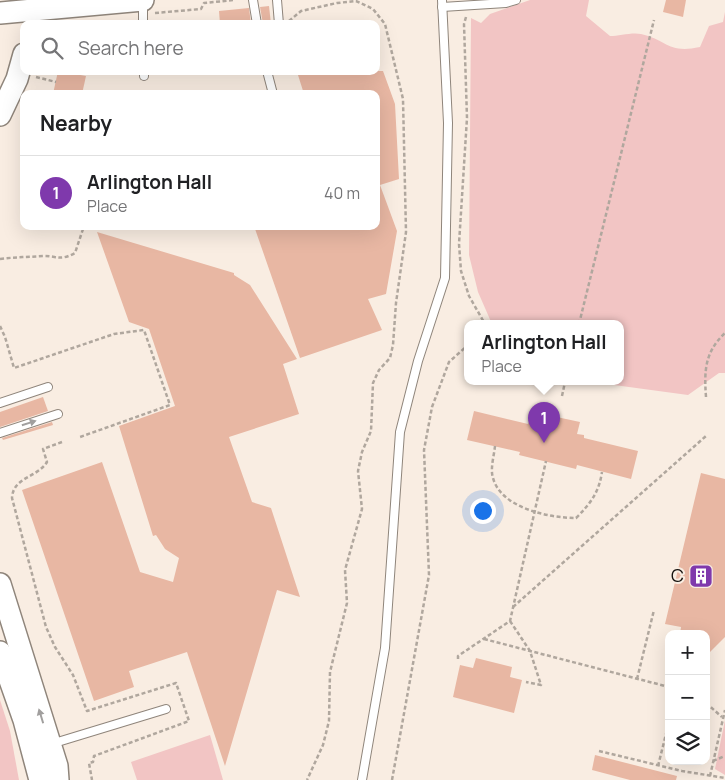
<!DOCTYPE html>
<meta charset="utf-8">
<style>
:root{--surface:#fff;--page:#f2f2f2;--text:#202124;--muted:#757577;--line:#e0e0e0;--accent:#7f39ac}
body{margin:0;font-family:Manrope,sans-serif;background:var(--page);color:var(--text)}
.controls{position:absolute;right:15px;bottom:15px;display:grid;overflow:hidden;border-radius:10px;box-shadow:0 5px 20px #0002}
.controls button{width:45px;height:45px;display:grid;place-items:center;padding:0;border:0;border-bottom:1px solid var(--line);background:var(--surface);color:var(--text);font:25px sans-serif}
.you{position:absolute;left:482px;top:510px;width:18px;height:18px;margin:-12px;border:4px solid #fff;border-radius:50%;background:#1a73e8;box-shadow:0 0 0 8px #1a73e833}
.badge{display:grid;place-items:center;width:32px;height:32px;border-radius:50%;background:var(--accent);color:#fff;font-size:16px;font-weight:700}
.pin{position:absolute;translate:-50% -41px;filter:drop-shadow(0 1px 2px #0008)}
.pin::after{content:'';position:absolute;top:26px;width:18px;height:15px;background:inherit;clip-path:polygon(0 0,100% 0,50% 100%)}
.popup{position:absolute;left:464px;top:320px;width:160px;height:65px;box-sizing:border-box;display:grid;place-content:center;border-radius:10px;background:var(--surface);filter:drop-shadow(0 1px 4px #0005);font-size:16px;white-space:nowrap;color:var(--muted)}
.popup b{font-size:19px;color:var(--text)}
.popup::after{content:'';position:absolute;left:50%;top:100%;margin-left:-10px;border:10px solid transparent;border-top-color:var(--surface)}
.list{margin:0;padding:0;list-style:none}
h2{display:flex;justify-content:space-between;align-items:center;height:65px;margin:0;padding:0 20px;font-size:21px}
h2 small{font-size:16px;font-weight:400;color:var(--muted)}
.list li{display:grid;grid-template-columns:32px 1fr auto;gap:15px;align-items:center;box-sizing:border-box;height:75px;padding:0 20px;border-top:1px solid var(--line)}
.list b{display:block;font-size:19px;white-space:nowrap}
.list p{margin:0;font-size:16px;white-space:nowrap;color:var(--muted)}
.list em{font-size:16px;font-style:normal;color:var(--muted)}
.icon{flex:none;width:28px;height:28px;fill:none;stroke:currentColor;stroke-width:2;stroke-linecap:round;stroke-linejoin:round}
.map{position:relative;flex:none;width:725px;height:780px;overflow:hidden}
.search{position:absolute;background:var(--surface);box-shadow:0 5px 20px #0002;left:20px;top:20px;width:360px;height:55px;display:flex;align-items:center;gap:12px;box-sizing:border-box;padding:0 18px;border-radius:10px;color:var(--muted);font-size:19px}
.panel{position:absolute;background:var(--surface);box-shadow:0 5px 20px #0002;left:20px;top:90px;width:360px;height:140px;border-radius:10px}
.map>svg:first-child{display:block}
.green{fill:#f2c5c4}
.building{fill:#e8b7a3}
.lines{fill:none;stroke-linecap:round;stroke-linejoin:round}
.lane-casing{stroke:#8f857b;stroke-width:10}
.secondary-casing{stroke:#8f857b;stroke-width:24}
.path{stroke:#b0a79e;stroke-width:2.5;stroke-dasharray:4 2.5;stroke-linecap:butt}
.lane{stroke:#fff;stroke-width:8}
.secondary{stroke:#fff;stroke-width:21}
.oneway{fill:#a19f9e}
.labels{text-anchor:middle;stroke-width:4;stroke-linejoin:round;paint-order:stroke}
.poi-label{font-size:18px;fill:#13100c;stroke:#f9ede2;text-anchor:end}
</style>
<div class="map">
<svg width="725" height="780" viewBox="0 0 725 780">
<rect width="100%" height="100%" fill="#f9ede2"/>
<g class="green">
<path d="M530,0H589L586,16L610,36C619,36 632,32 641,34C667,40 668,54 700,47L709,26L723,22L725,12V373H719L688,395L592,382H620V324H492L478,292L469,255L471,18L481,23L490,14Z"/>
<polygon points="0,700 10,731 19,780 0,780"/>
<polygon points="725,720 725,775 715,769"/>
<polygon points="210,735 223,780 137,780 131,762"/>
</g>
<g class="building">
<polygon points="666,0 686,0 683,17 663,12"/>
<polygon points="269,6 271,24 263,24 260,7"/>
<polygon points="249,8 251,24 220,24 219,11"/>
<polygon points="58,71 86,76 82,94 53,94"/>
<polygon points="315,71 383,71 395,104 399,179 380,185 397,231 386,294 368,299 382,330 300,358 254,226 376,226 376,94 304,94 298,75"/>
<polygon points="97,232 234,273 234,275 250,285 297,359 283,364 299,414 229,437 252,502 271,508 300,597 277,590 225,766 187,652 129,671 134,687 94,701 22,490 102,462 140,572 173,582 179,558 165,549 156,535 153,536 119,426 175,406 149,329 129,322"/>
<polygon points="43,397 48,411 0,427 0,412"/>
<polygon points="474,411 528,424 529,422 535,424 538,413 580,422 577,434 584,435 584,438 638,451 631,479 577,465 576,469 519,455 520,452 467,440"/>
<polygon points="52,422 53,425 3,440 2,438"/>
<polygon points="701,473 725,479 725,637 706,656 706,634 680,634 681,627 665,624"/>
<polygon points="476,658 512,667 510,677 522,680 514,713 453,697 460,665 473,668"/>
<polygon points="595,755 677,776 676,780 630,780 592,770"/>
</g>
<g class="lines">
<g class="lane-casing">
<g id="lane">
<polyline points="253,0 257,24"/>
<polyline points="277,0 279,24"/>
<polyline points="143,2 143,24"/>
<polyline points="442,7 506,3 516,0"/>
<polyline points="144,71 144,76"/>
<polyline points="267,71 273,94"/>
<polyline points="0,403 48,387"/>
<polyline points="0,433 58,414"/>
<polyline points="51,744 166,709"/>
<polyline points="362,780 385,648 400,432 418,361 445,278 448,123 442,0"/>
</g>
</g>
<g class="secondary-casing">
<g id="secondary">
<polyline points="0,13 143,0"/>
<polyline points="0,115 17,79 24,54"/>
<polyline points="0,584 57,766 58,780"/>
<polyline points="0,652 24,720 40,780"/>
</g>
</g>
<g class="path">
<polyline points="155,13 201,9 204,3 234,0"/>
<polyline points="466,17 464,24 467,118 459,244 461,271 469,296 485,324"/>
<polyline points="289,21 301,11 337,3 356,1 373,9 385,24 403,99 406,232 396,303 393,345 390,358 379,370 373,383 371,431 362,452 358,471 362,509 345,570 347,603 330,672 329,721 323,745 307,780"/>
<polyline points="36,77 56,82"/>
<path d="M0,259C15,257 29,257 44,256C58,256 60,261 75,253L84,226"/>
<polyline points="579,324 654,20"/>
<polyline points="0,326 5,337 14,368 114,334 144,330 170,405 80,437"/>
<polyline points="562,396 565,382"/>
<path d="M706,397C704,370 705,352 725,333"/>
<path d="M62,442L43,449L47,462C37,478 13,477 12,498L46,627L55,647L73,675L87,711L176,683L189,721L94,756L93,762L89,763L92,780"/>
<path d="M495,446C494,456 490,469 493,478C501,508 549,518 576,518C591,503 599,492 602,472"/>
<polyline points="513,607 706,436"/>
<polyline points="510,621 530,651 541,685 526,682"/>
<polyline points="484,639 669,687"/>
<polyline points="458,659 458,656 510,621 546,461"/>
<polyline points="637,679 654,610"/>
<polyline points="706,703 722,717"/>
<polyline points="599,751 682,771 725,778"/>
<polyline points="713,761 725,756"/>
<polyline points="658,766 669,722"/>
<polyline points="710,776 725,710"/>
<polyline points="392,780 429,575 424,450 432,407 449,362 468,345"/>
</g>
<use href="#lane" class="lane"/>
<use href="#secondary" class="secondary"/>
</g>
<defs><path id="oneway-solid" d="M-6-.8H1V-3.2L6.5 0L1 3.2V.8H-6Z" transform="scale(1.25)"/></defs>
<g class="oneway">
<use href="#oneway-solid" transform="translate(29 423) rotate(-18)"/>
<use href="#oneway-solid" transform="translate(41 716) rotate(-107)"/>
</g>
<defs>
<g id="building-square" transform="scale(1.25)"><rect x="-9" y="-9" width="18" height="18" rx="4" fill="#7f39ac" stroke="#f9ede2"/><path d="M-4-6H4V6H1V3H-1V6H-4ZM-2.5-4.3h1.7v1.8h-1.7ZM.8-4.3h1.7v1.8H.8ZM-2.5-1h1.7V.8h-1.7ZM.8-1h1.7V.8H.8Z" fill="#fff"/></g>
</defs>
<g fill-rule="evenodd">
<use href="#building-square" x="701" y="576"/>
</g>
<g class="labels">
<g class="poi-label">
<text x="684" y="582">C</text>
</g>
</g>
</svg>
<div class="controls">
<button>+</button>
<button>−</button>
<button><svg class="icon" aria-label="layers" viewBox="0 0 24 24"><path d="M12 4l9 5-9 5-9-5zM3 14l9 5 9-5"/></svg></button>
</div>
<div class="you"></div>
<div class="pin badge" style="left:544px;top:443px">1</div>
<div class="popup"><b>Arlington Hall</b>Place</div>
<div class="search"><svg class="icon" aria-label="search" viewBox="0 0 24 24"><circle cx="10" cy="10" r="6"/><path d="M15 15l6 6"/></svg>Search here</div>
<section class="panel">
<h2>Nearby<small></small></h2>
<ul class="list">
<li><span class="badge">1</span><div><b>Arlington Hall</b><p>Place</p></div><em>40 m</em></li>
</ul>
</section>
</div>
